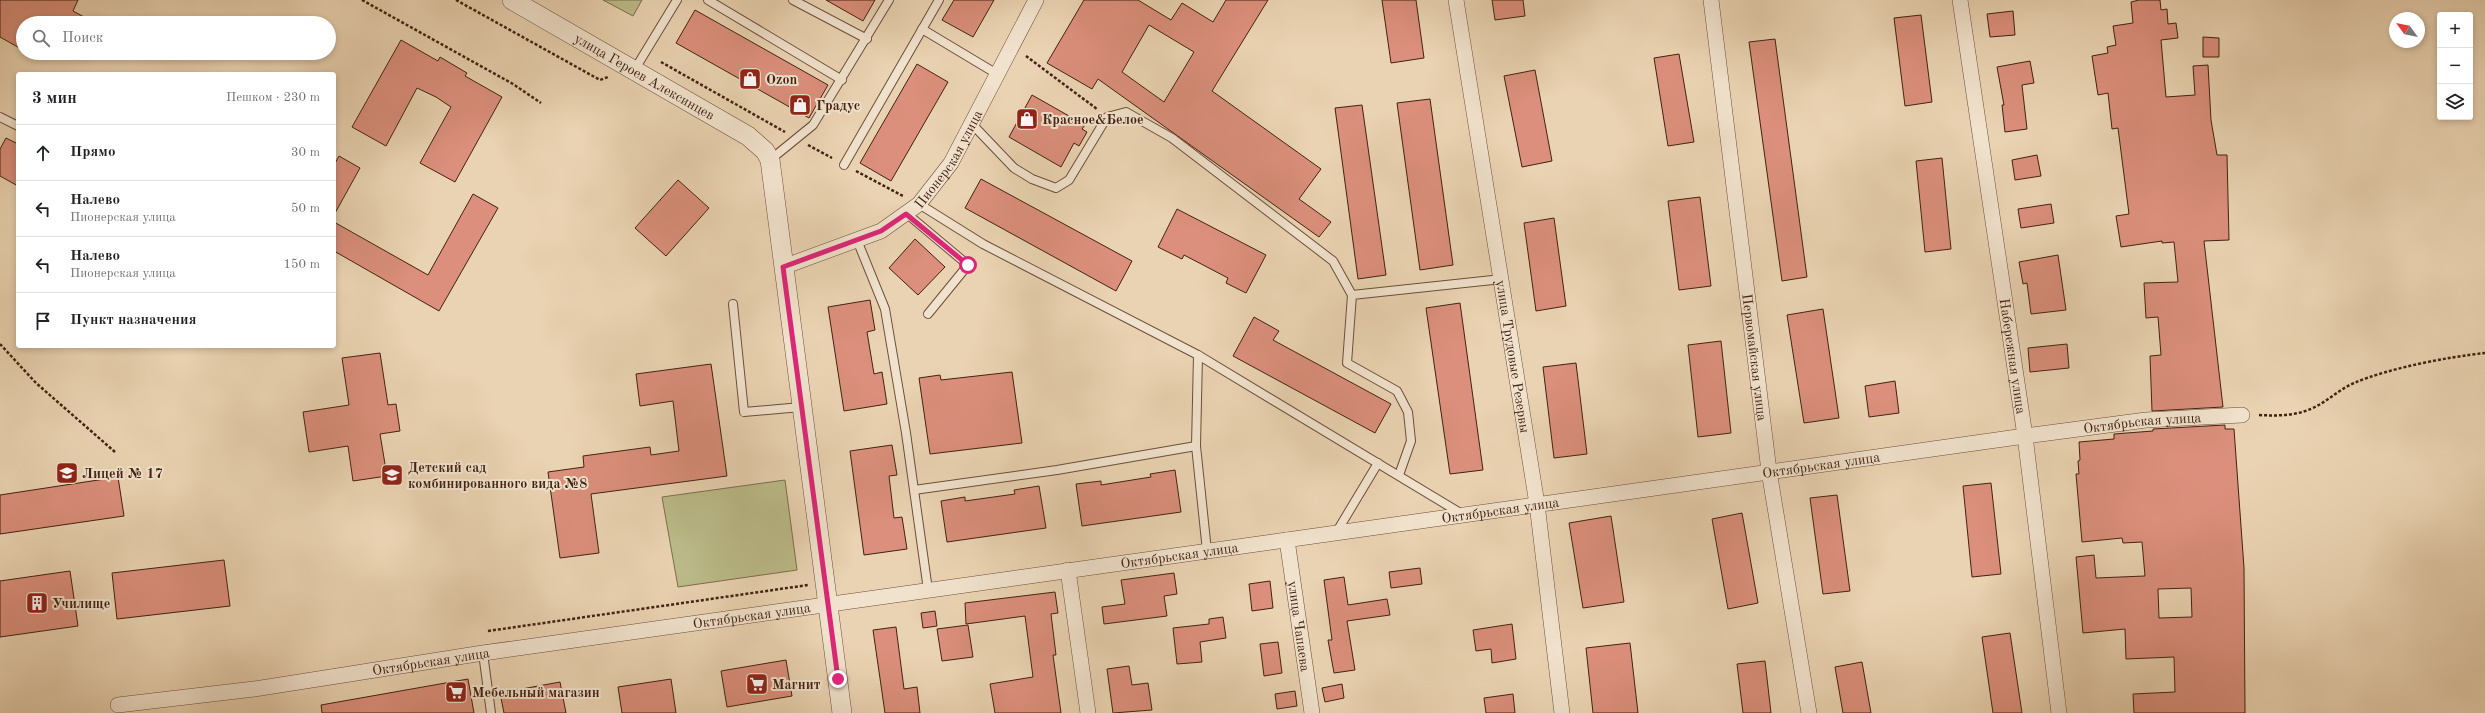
<!DOCTYPE html>
<html lang="ru">
<meta charset="utf-8">
<style>
:root{--surface:#fff;--page:#f6f6f6;--text:#202124;--muted:#757577;--line:#e0e0e0}
body{margin:0;font-family:"Old Standard TT",serif;background:var(--page);color:var(--text)}
.controls{position:absolute;right:12px;top:12px;display:grid;overflow:hidden;border-radius:4px;box-shadow:0 2px 6px #0003}
.controls button{width:36px;height:36px;display:grid;place-items:center;padding:0;border:0;border-bottom:1px solid var(--line);background:var(--surface);color:var(--text);font:20px sans-serif}
.compass{position:absolute;left:2389px;top:12px;width:36px;height:36px;border-radius:50%;background:var(--surface);box-shadow:0 2px 6px #0003;rotate:303deg}
.stop{position:absolute;width:12px;height:12px;margin:-9px;border:3px solid #db2777;border-radius:50%;background:#fff}
.stop.end{background:#db2777;border-color:#fff;box-shadow:0 1px 4px #0008}
.list{margin:0;padding:0;list-style:none}
h2{display:flex;justify-content:space-between;align-items:center;height:52px;margin:0;padding:0 16px;font-size:17px}
h2 small{font-size:13px;font-weight:400;color:var(--muted)}
.list li{display:grid;grid-template-columns:26px 1fr auto;gap:12px;align-items:center;box-sizing:border-box;height:56px;padding:0 16px;border-top:1px solid var(--line)}
.list b{display:block;font-size:15px;white-space:nowrap}
.list p{margin:0;font-size:13px;white-space:nowrap;color:var(--muted)}
.list em{font-size:13px;font-style:normal;color:var(--muted)}
.icon{flex:none;width:22px;height:22px;fill:none;stroke:currentColor;stroke-width:2;stroke-linecap:round;stroke-linejoin:round}
.map{position:relative;flex:none;width:2485px;height:713px;overflow:hidden}
.search{position:absolute;background:var(--surface);box-shadow:0 2px 6px #0003;left:16px;top:16px;width:320px;height:44px;display:flex;align-items:center;gap:10px;box-sizing:border-box;padding:0 14px;border-radius:22px;color:var(--muted);font-size:15px}
.panel{position:absolute;background:var(--surface);box-shadow:0 2px 6px #0003;left:16px;top:72px;width:320px;height:276px;border-radius:4px}
.map>svg:first-child{display:block}
.green{fill:#bbbb89;stroke:#7e6e4d}
.building{fill:#db8f7c;stroke:#422111;fill-rule:evenodd}
.lines{fill:none;stroke-linecap:round;stroke-linejoin:round}
.service-casing{stroke:#6c4e39;stroke-width:10}
.minor-casing{stroke:#6c4e39;stroke-width:16}
.tertiary-casing{stroke:#6c4e39;stroke-width:20}
.path{stroke:#422111;stroke-width:2.5;stroke-dasharray:3 2;stroke-linecap:butt}
.service{stroke:#f1e2cd;stroke-width:8}
.minor{stroke:#f1e2cd;stroke-width:15}
.tertiary{stroke:#f1e2cd;stroke-width:19}
.route{stroke:#db2777;stroke-width:5}
.labels{text-anchor:middle;stroke-width:4;stroke-linejoin:round;paint-order:stroke}
.street-label{font-size:14px;fill:#422111;stroke:#f1e2cd}
.poi-label{font-size:14px;font-weight:bold;fill:#422111;stroke:#f1e2cd;text-anchor:start}
</style>
<div class="map">
<svg width="2485" height="713" viewBox="0 0 2485 713">
<rect width="100%" height="100%" fill="#ead3b2"/>
<filter id="stains"><feTurbulence type="fractalNoise" baseFrequency=".005" numOctaves="4"/><feColorMatrix values="0 0 0 0 .2 0 0 0 0 .09 0 0 0 0 .02 0 0 0 .5 -.17"/></filter>
<radialGradient id="worn" r=".72"><stop offset=".6" stop-color="#630" stop-opacity="0"/><stop offset="1" stop-color="#630" stop-opacity=".3"/></radialGradient>
<g class="green">
<polygon points="603,0 642,0 633,16"/>
<polygon points="785,480 797,570 678,587 662,497"/>
</g>
<g class="building">
<polygon points="0,0 78,0 73,11 95,23 23,23 23,50 0,37"/>
<polygon points="826,0 875,0 863,21"/>
<polygon points="954,0 994,0 973,37 942,20"/>
<path d="M1084,0H1138L1171,20L1182,3L1213,22L1226,0H1268L1212,91L1321,169L1299,199L1331,222L1319,237L1098,79L1092,89L1047,63ZM1149,25L1194,52L1164,102L1122,72Z"/>
<polygon points="1382,0 1416,0 1424,58 1391,63"/>
<polygon points="1492,0 1523,0 1525,16 1495,20"/>
<polygon points="2139,0 2160,0 2161,10 2167,9 2168,24 2176,23 2178,38 2161,40 2166,97 2195,95 2193,66 2208,65 2211,120 2217,155 2227,155 2229,240 2204,241 2223,407 2152,411 2150,356 2161,355 2158,317 2146,318 2144,283 2178,282 2174,242 2162,243 2162,241 2121,247 2116,216 2129,214 2118,128 2112,129 2108,93 2098,95 2092,56 2108,53 2107,47 2116,45 2113,26 2133,23 2131,2"/>
<polygon points="695,10 828,85 809,118 676,43"/>
<polygon points="2013,11 2015,35 1990,37 1987,14"/>
<polygon points="1921,15 1932,102 1905,106 1894,18"/>
<polygon points="2203,37 2219,38 2219,57 2203,57"/>
<polygon points="1775,39 1807,277 1782,281 1749,42"/>
<polygon points="401,40 438,61 440,57 467,73 465,76 502,97 455,182 420,163 451,107 436,97 417,88 386,146 352,127"/>
<polygon points="1679,54 1694,142 1668,146 1654,58"/>
<polygon points="2030,61 2034,83 2022,85 2027,129 2005,132 2002,105 2004,105 1997,67"/>
<polygon points="917,64 948,82 891,181 860,163"/>
<polygon points="1535,70 1552,161 1522,167 1504,76"/>
<polygon points="1032,95 1085,125 1082,129 1087,132 1079,146 1074,143 1061,167 1009,137"/>
<polygon points="1430,99 1453,265 1420,270 1397,103"/>
<polygon points="1362,105 1386,275 1358,279 1335,108"/>
<polygon points="6,138 18,144 18,186 0,176 0,149"/>
<polygon points="2037,155 2041,176 2015,180 2012,160"/>
<polygon points="339,156 360,168 334,215 334,165"/>
<polygon points="1942,158 1951,249 1925,252 1916,161"/>
<polygon points="981,179 1132,261 1116,291 965,208"/>
<polygon points="678,180 709,208 666,256 635,228"/>
<polygon points="473,194 498,208 439,311 334,251 334,222 428,275"/>
<polygon points="1700,197 1711,286 1679,290 1668,201"/>
<polygon points="2051,204 2054,223 2021,228 2018,209"/>
<polygon points="1177,209 1266,255 1246,293 1226,283 1228,278 1184,255 1182,259 1158,247"/>
<polygon points="1554,218 1566,306 1536,311 1524,223"/>
<polygon points="915,239 945,267 918,295 889,268"/>
<polygon points="2058,255 2066,310 2031,314 2027,283 2023,284 2019,262"/>
<polygon points="870,300 875,330 867,332 874,374 882,372 887,404 844,411 828,307"/>
<polygon points="1460,303 1483,470 1450,474 1426,308"/>
<polygon points="1823,309 1839,418 1804,423 1787,315"/>
<polygon points="1254,317 1279,331 1273,340 1391,404 1375,433 1233,356"/>
<polygon points="1721,341 1731,433 1698,437 1688,345"/>
<polygon points="2067,344 2069,368 2030,372 2028,348"/>
<polygon points="380,353 388,405 396,404 400,431 380,434 387,476 353,481 348,446 309,452 303,412 349,405 342,358"/>
<polygon points="1576,363 1587,454 1554,458 1543,367"/>
<polygon points="711,364 727,476 591,494 599,553 560,558 548,472 584,467 583,456 650,447 651,455 679,451 673,401 640,406 636,374"/>
<polygon points="1012,372 1022,443 930,454 919,378 940,375 941,380"/>
<polygon points="1895,381 1899,413 1869,417 1865,386"/>
<path d="M2225,425V429H2234L2244,568L2245,713H2134L2133,694L2175,692L2174,657L2126,659L2125,629L2083,633L2076,557L2094,555L2096,578L2145,576L2142,542L2123,543L2122,538L2082,542L2076,474H2079L2078,461L2080,460L2079,442L2114,439V434L2153,431V429ZM2191,588L2192,617L2159,618L2158,589Z"/>
<polygon points="892,445 897,475 889,476 894,518 902,517 907,549 864,555 850,451"/>
<polygon points="1175,470 1181,512 1082,526 1076,484 1101,481 1101,485 1151,477 1150,474"/>
<polygon points="118,477 124,516 0,534 0,495"/>
<polygon points="1991,483 2001,574 1972,577 1963,486"/>
<polygon points="1039,486 1046,528 947,542 941,501 965,497 965,501 1015,494 1014,490"/>
<polygon points="1837,495 1850,591 1823,594 1810,498"/>
<polygon points="1742,513 1758,603 1728,609 1712,519"/>
<polygon points="1611,516 1624,602 1583,608 1569,523"/>
<polygon points="224,560 230,606 117,619 112,573"/>
<polygon points="1420,568 1422,584 1391,588 1389,572"/>
<polygon points="70,571 78,626 0,637 0,581"/>
<polygon points="1174,573 1177,594 1164,596 1167,616 1104,624 1102,607 1125,604 1121,580"/>
<polygon points="1344,577 1348,605 1387,599 1390,615 1347,621 1355,670 1334,673 1328,640 1332,640 1324,580"/>
<polygon points="1270,581 1273,608 1252,611 1249,584"/>
<polygon points="1055,592 1058,613 1051,614 1056,655 1053,655 1061,713 995,713 990,684 1033,677 1025,616 966,624 965,603"/>
<polygon points="935,611 937,626 923,628 921,613"/>
<polygon points="1223,617 1226,638 1200,642 1202,662 1177,664 1173,628 1209,624 1209,619"/>
<polygon points="1512,624 1516,659 1492,663 1491,649 1476,651 1473,630"/>
<polygon points="968,625 973,657 942,661 937,629"/>
<polygon points="896,627 904,689 917,687 920,713 885,713 873,630"/>
<polygon points="2010,633 2022,713 1993,713 1982,637"/>
<polygon points="1278,642 1282,673 1264,676 1260,644"/>
<polygon points="1630,643 1638,713 1593,713 1586,648"/>
<polygon points="786,660 792,696 727,707 721,671"/>
<polygon points="1765,661 1771,713 1743,713 1737,664"/>
<polygon points="1862,662 1871,713 1843,713 1835,667"/>
<polygon points="1129,666 1132,685 1148,683 1152,710 1113,713 1107,669"/>
<polygon points="468,679 474,713 322,713 321,705"/>
<polygon points="671,679 676,713 622,713 618,687"/>
<polygon points="560,682 566,713 504,713 500,693"/>
<polygon points="1342,684 1344,698 1325,702 1322,688"/>
<polygon points="1295,691 1297,706 1277,709 1275,694"/>
<polygon points="1513,694 1515,713 1486,713 1484,698"/>
</g>
<g class="lines">
<g class="service-casing">
<g id="service">
<polyline points="708,0 842,80"/>
<polyline points="793,0 867,39"/>
<polyline points="922,29 997,74"/>
<polyline points="635,69 677,0"/>
<polyline points="0,117 18,126"/>
<polyline points="972,124 1014,168 1032,179 1056,188 1069,180 1107,117 1126,112 1172,138 1333,261 1352,295"/>
<polyline points="770,160 813,125 889,0"/>
<polyline points="844,165 939,0"/>
<polyline points="919,204 983,244 1198,355 1462,514"/>
<polyline points="906,213 968,265 928,314"/>
<polyline points="857,240 885,309 906,433 928,590"/>
<polyline points="733,304 744,412 801,407"/>
<polyline points="1198,355 1196,446 1207,551"/>
<polyline points="1399,475 1411,441 1408,412 1397,391 1347,363 1352,295 1502,279"/>
<polyline points="914,490 1057,470 1196,446"/>
<polyline points="1336,533 1378,463"/>
<polyline points="483,653 491,713"/>
</g>
</g>
<g class="minor-casing">
<g id="minor">
<path id="s1" d="M1456,0L1537,504L1562,713"/>
<path id="s2" d="M1711,0L1769,471L1809,713"/>
<path id="s3" d="M1960,0L2025,436L2059,713"/>
<path id="s4" d="M783,267L881,231L919,204L951,163L1036,0"/>
<path id="s5" d="M1287,540L1312,713"/>
<polyline points="1068,570 1088,713"/>
<path id="s6" d="M118,705L254,689L483,653L2025,436L2146,420L2242,415"/>
</g>
</g>
<g class="tertiary-casing">
<g id="tertiary">
<path id="s7" d="M512,0L748,136L765,151L770,160L842,713"/>
</g>
</g>
<g class="path">
<polyline points="362,0 513,84 541,103"/>
<polyline points="456,0 600,80 608,77"/>
<polyline points="1026,56 1097,109"/>
<polyline points="661,62 785,132"/>
<polyline points="808,145 832,158"/>
<polyline points="856,171 903,196"/>
<polyline points="0,344 36,383 115,452"/>
<path d="M2259,415C2279,416 2297,416 2315,407C2329,400 2340,389 2354,383C2389,368 2448,357 2485,353"/>
<polyline points="488,631 808,585"/>
</g>
<use href="#service" class="service"/>
<use href="#minor" class="minor"/>
<use href="#tertiary" class="tertiary"/>
</g>
<g class="lines">
<polyline class="route" points="838,679 783,267 881,231 906,214 968,265"/>
</g>
<defs>
<g id="shop-square" transform="scale(1.15)"><rect x="-9" y="-9" width="18" height="18" rx="4" fill="#8f2418" stroke="#f1e2cd"/><path d="M-5-2.5h2.3a2.7 3.5 0 0 1 5.4 0H5L5.5 6h-11ZM-1.5-2.5h3a1.5 2.3 0 0 0-3 0Z" fill="#fff"/></g>
<g id="school-square" transform="scale(1.15)"><rect x="-9" y="-9" width="18" height="18" rx="4" fill="#8f2418" stroke="#f1e2cd"/><path d="M0-5L7-2L0 1L-7-2ZM-4 1L0 2.5L4 1V4Q0 6-4 4Z" fill="#fff"/></g>
<g id="building-square" transform="scale(1.15)"><rect x="-9" y="-9" width="18" height="18" rx="4" fill="#8f2418" stroke="#f1e2cd"/><path d="M-4-6H4V6H1V3H-1V6H-4ZM-2.5-4.3h1.7v1.8h-1.7ZM.8-4.3h1.7v1.8H.8ZM-2.5-1h1.7V.8h-1.7ZM.8-1h1.7V.8H.8Z" fill="#fff"/></g>
<g id="supermarket-square" transform="scale(1.15)"><rect x="-9" y="-9" width="18" height="18" rx="4" fill="#8f2418" stroke="#f1e2cd"/><path d="M-6-5.5h2.5l.6 2H6L4.5 2H-2.5L-4.4-4H-6ZM-1.5 3.2a1.3 1.3 0 1 0 .1 0ZM3 3.2a1.3 1.3 0 1 0 .1 0Z" fill="#fff"/></g>
</defs>
<g fill-rule="evenodd">
<use href="#shop-square" x="750" y="79"/>
<use href="#shop-square" x="800" y="105"/>
<use href="#shop-square" x="1027" y="119"/>
<use href="#school-square" x="67" y="473"/>
<use href="#school-square" x="392" y="475"/>
<use href="#building-square" x="37" y="603"/>
<use href="#supermarket-square" x="757" y="684"/>
<use href="#supermarket-square" x="456" y="692"/>
</g>
<g class="labels">
<g class="street-label">
<text dy="5" stroke="none"><textPath href="#s7" startOffset="153">улица Героев Алексинцев</textPath></text>
<text dy="5" stroke="none"><textPath href="#s4" startOffset="205">Пионерская улица</textPath></text>
<text dy="5" stroke="none"><textPath href="#s1" startOffset="361">улица Трудовые Резервы</textPath></text>
<text dy="5" stroke="none"><textPath href="#s3" startOffset="360">Набережная улица</textPath></text>
<text dy="5" stroke="none"><textPath href="#s2" startOffset="360">Первомайская улица</textPath></text>
<text dy="5" stroke="none"><textPath href="#s6" startOffset="2044">Октябрьская улица</textPath></text>
<text dy="5" stroke="none"><textPath href="#s6" startOffset="1720">Октябрьская улица</textPath></text>
<text dy="5" stroke="none"><textPath href="#s6" startOffset="1396">Октябрьская улица</textPath></text>
<text dy="5" stroke="none"><textPath href="#s6" startOffset="1072">Октябрьская улица</textPath></text>
<text dy="5" stroke="none"><textPath href="#s6" startOffset="640">Октябрьская улица</textPath></text>
<text dy="5" stroke="none"><textPath href="#s5" startOffset="87">улица Чапаева</textPath></text>
<text dy="5" stroke="none"><textPath href="#s6" startOffset="316">Октябрьская улица</textPath></text>
</g>
<g class="poi-label">
<text x="766" y="84">Ozon</text>
<text x="816" y="110">Градус</text>
<text x="1042" y="124">Красное&amp;Белое</text>
<text x="408" y="472">Детский сад<tspan x="408" dy="16">комбинированного вида №8</tspan></text>
<text x="82" y="478">Лицей № 17</text>
<text x="52" y="608">Училище</text>
<text x="772" y="689">Магнит</text>
<text x="472" y="697">Мебельный магазин</text>
</g>
</g>
<rect width="100%" height="100%" filter="url(#stains)"/>
<rect width="100%" height="100%" fill="url(#worn)"/>
</svg>
<div class="controls">
<button>+</button>
<button>−</button>
<button><svg class="icon" aria-label="layers" viewBox="0 0 24 24"><path d="M12 4l9 5-9 5-9-5zM3 14l9 5 9-5"/></svg></button>
</div>
<svg class="compass" viewBox="-18 -18 36 36"><path d="M0-13l5 13h-10z" fill="#e53935"/><path d="M0 13l5-13h-10z" fill="#757577"/></svg>
<div class="stop" style="left:968px;top:265px"></div>
<div class="stop end" style="left:838px;top:679px"></div>
<div class="search"><svg class="icon" aria-label="search" viewBox="0 0 24 24"><circle cx="10" cy="10" r="6"/><path d="M15 15l6 6"/></svg>Поиск</div>
<section class="panel">
<h2>3 мин<small>Пешком · 230 m</small></h2>
<ul class="list">
<li><svg class="icon" aria-label="ahead" viewBox="0 0 24 24"><path d="M12 20V5M6 11l6-6 6 6"/></svg><div><b>Прямо</b></div><em>30 m</em></li>
<li><svg class="icon" aria-label="left" viewBox="0 0 24 24"><path d="M17 20v-9H6M10 6l-5 5 5 5"/></svg><div><b>Налево</b><p>Пионерская улица</p></div><em>50 m</em></li>
<li><svg class="icon" aria-label="left" viewBox="0 0 24 24"><path d="M17 20v-9H6M10 6l-5 5 5 5"/></svg><div><b>Налево</b><p>Пионерская улица</p></div><em>150 m</em></li>
<li><svg class="icon" aria-label="arrive" viewBox="0 0 24 24"><path d="M6 21V4h12l-3 4 3 4H6"/></svg><div><b>Пункт назначения</b></div></li>
</ul>
</section>
</div>
